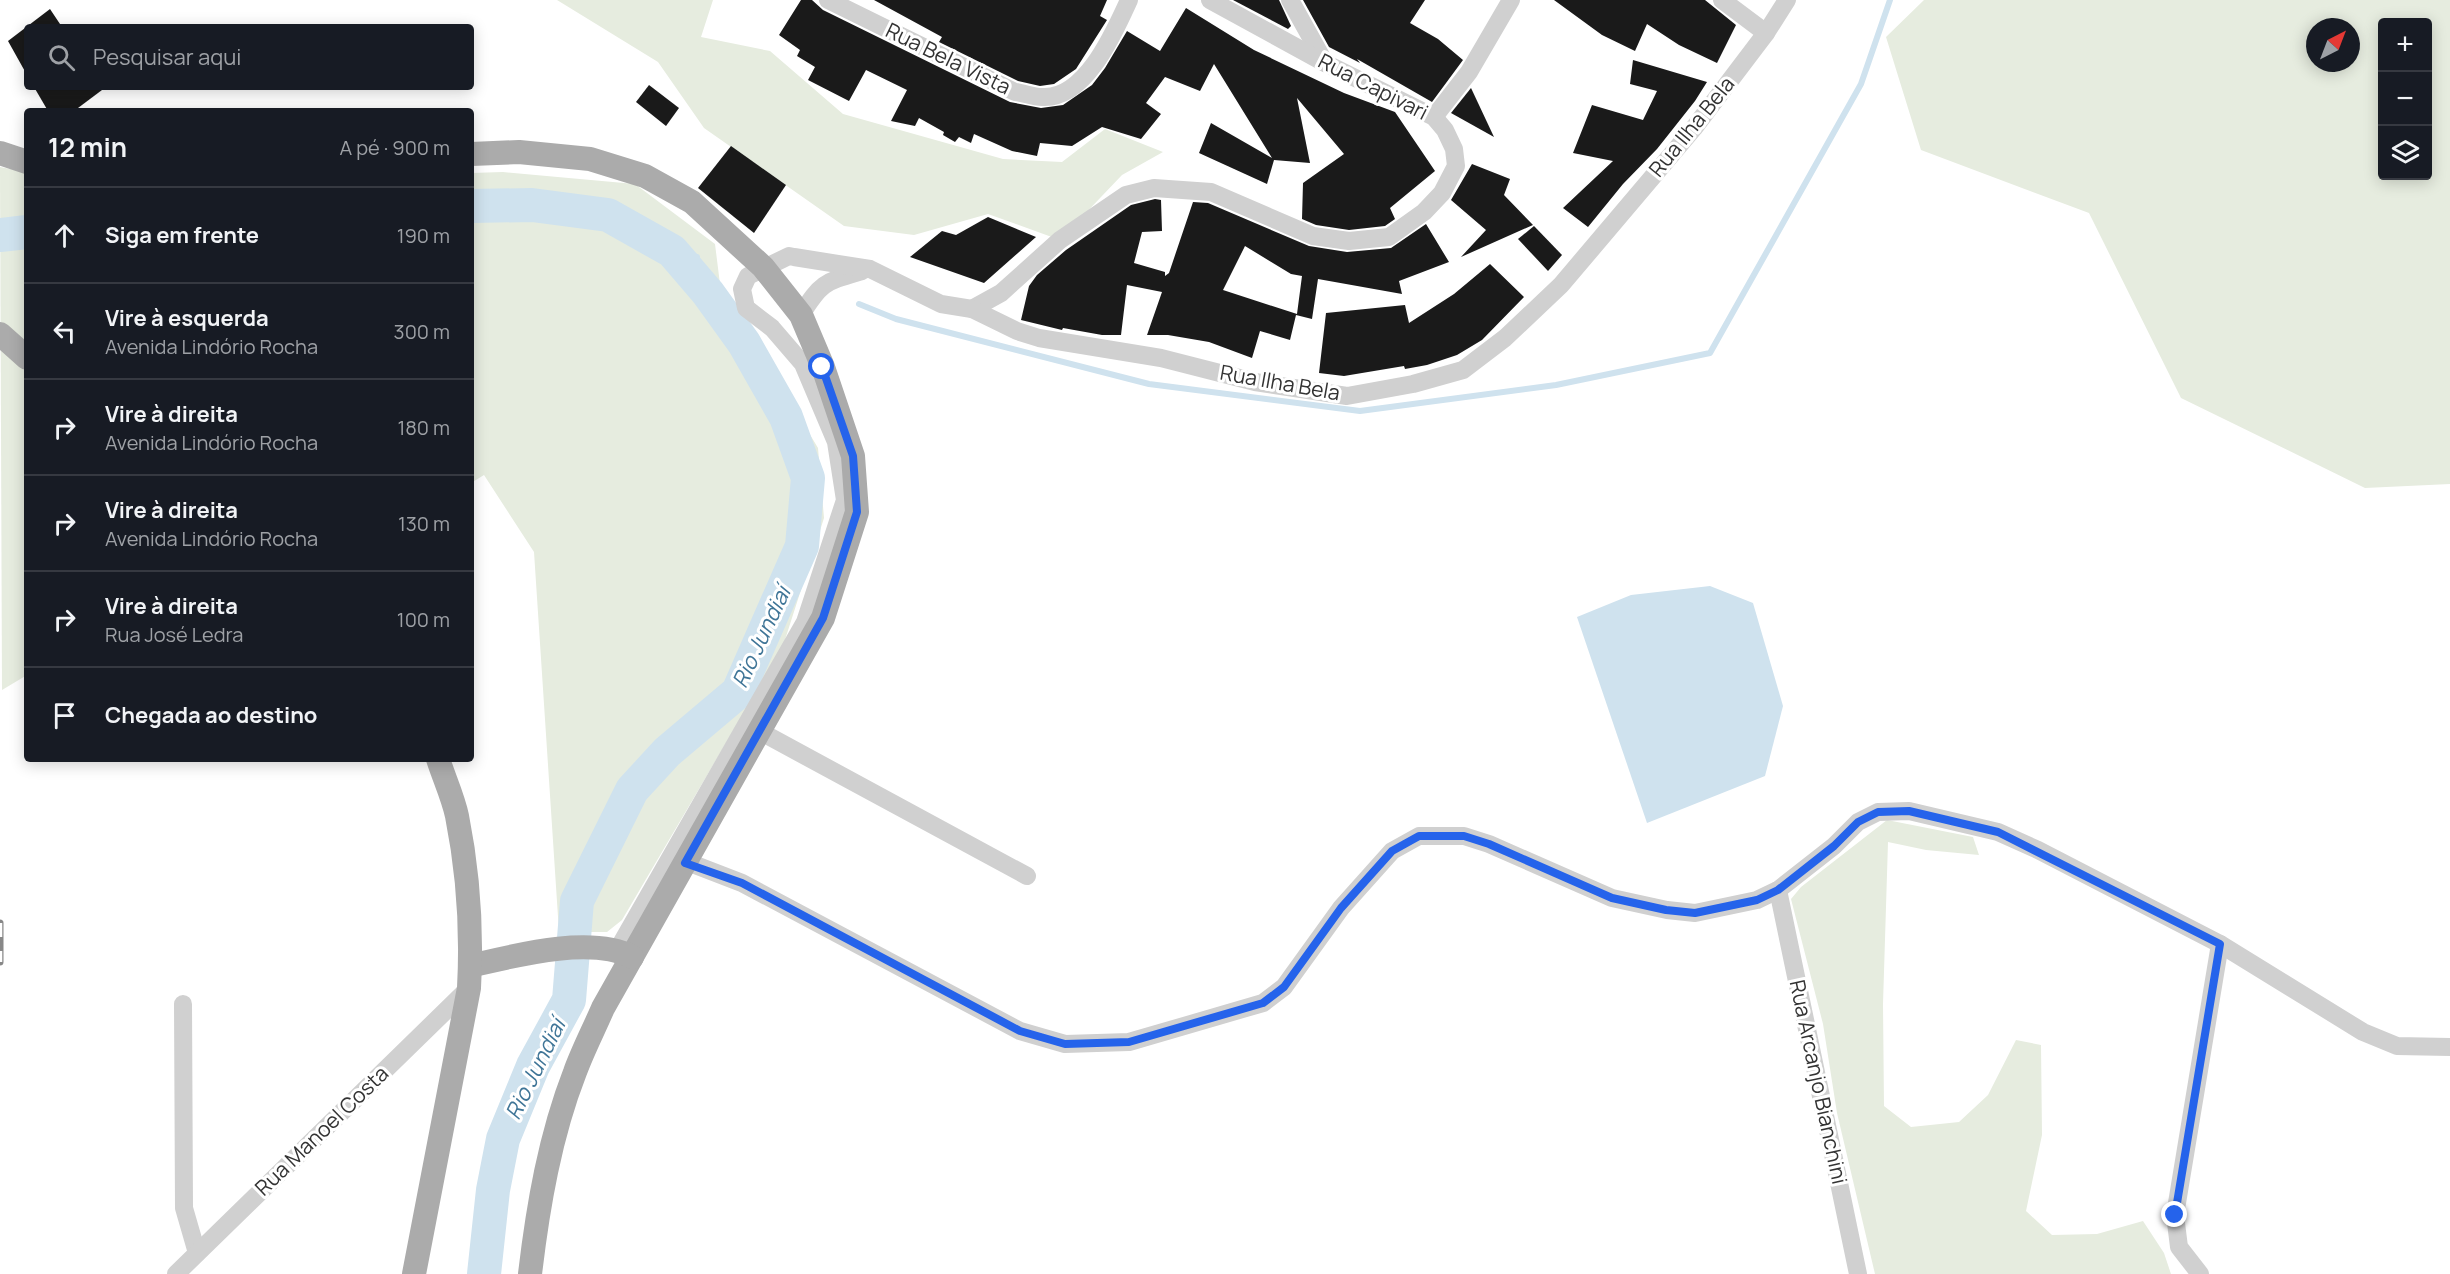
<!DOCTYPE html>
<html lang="pt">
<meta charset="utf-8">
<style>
:root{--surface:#171b24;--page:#20242c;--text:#f1f3f6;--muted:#9ea1a6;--line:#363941}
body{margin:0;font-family:Manrope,sans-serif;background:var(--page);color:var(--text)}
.controls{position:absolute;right:18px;top:18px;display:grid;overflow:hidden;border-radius:6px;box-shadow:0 3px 15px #0003}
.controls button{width:54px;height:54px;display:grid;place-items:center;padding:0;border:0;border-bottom:2px solid var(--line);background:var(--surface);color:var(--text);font:30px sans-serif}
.compass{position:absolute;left:2306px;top:18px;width:54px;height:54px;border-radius:50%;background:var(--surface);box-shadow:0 3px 15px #0003;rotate:42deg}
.stop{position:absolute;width:18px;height:18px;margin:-14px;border:4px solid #2563eb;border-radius:50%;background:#fff}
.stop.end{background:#2563eb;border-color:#fff;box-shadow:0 2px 6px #0008}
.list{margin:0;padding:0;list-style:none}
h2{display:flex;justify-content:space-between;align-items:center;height:78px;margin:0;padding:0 24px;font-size:26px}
h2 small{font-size:20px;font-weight:400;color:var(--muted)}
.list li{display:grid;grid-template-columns:39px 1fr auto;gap:18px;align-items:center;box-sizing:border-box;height:96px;padding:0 24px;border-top:2px solid var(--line)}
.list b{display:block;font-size:22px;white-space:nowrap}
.list p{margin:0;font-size:20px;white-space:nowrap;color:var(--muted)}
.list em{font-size:20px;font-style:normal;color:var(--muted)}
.icon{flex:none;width:33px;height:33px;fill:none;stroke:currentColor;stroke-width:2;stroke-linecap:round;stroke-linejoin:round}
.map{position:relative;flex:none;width:2450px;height:1274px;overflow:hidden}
.search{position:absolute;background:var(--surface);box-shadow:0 3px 15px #0003;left:24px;top:24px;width:450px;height:66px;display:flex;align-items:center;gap:15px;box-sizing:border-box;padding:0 21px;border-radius:6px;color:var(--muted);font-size:22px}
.panel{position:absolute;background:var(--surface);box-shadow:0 3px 15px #0003;left:24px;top:108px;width:450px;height:654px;border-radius:6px}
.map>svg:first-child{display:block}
.green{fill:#e6ecdf;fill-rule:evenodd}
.water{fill:#cfe2ee}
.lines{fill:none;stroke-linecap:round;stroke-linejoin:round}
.stream{stroke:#cfe2ee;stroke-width:6}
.river{stroke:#cfe2ee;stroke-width:34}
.building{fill:#1a1a1a;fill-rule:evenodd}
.minor{stroke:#d0d0d0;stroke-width:18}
.major{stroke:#ababab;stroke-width:24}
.rail-casing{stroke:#888;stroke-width:7}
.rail{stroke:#fff;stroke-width:4.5;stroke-dasharray:14;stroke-linecap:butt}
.route{stroke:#2563eb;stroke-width:8}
.labels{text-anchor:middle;stroke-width:6;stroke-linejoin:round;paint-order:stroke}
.street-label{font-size:21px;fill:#333;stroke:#fff}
.water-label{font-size:22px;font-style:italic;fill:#3f7597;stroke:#fff}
</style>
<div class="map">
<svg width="2450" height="1274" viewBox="0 0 2450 1274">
<rect width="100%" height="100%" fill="#fff"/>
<g class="green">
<polygon points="557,0 713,0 701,37 770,51 843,114 1003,159 1062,162 1105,129 1163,152 1122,175 1060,240 988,214 914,235 844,226 704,128 658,62"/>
<path d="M1924,0H2450V484L2365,488L2181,398L2089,213L1921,150L1886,37ZM2382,22H2428V176H2382ZM2315,27H2351V63H2315Z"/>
<polygon points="0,167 27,172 27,675 2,690"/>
<polygon points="503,172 635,184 715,244 720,284 818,448 824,518 783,646 622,920 607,932 559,932 534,552 484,475 471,483 471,173"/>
<polygon points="1887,820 1973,837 1979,855 1926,850 1888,842 1883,1004 1884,1106 1911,1127 1959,1122 1988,1095 2016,1040 2041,1045 2042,1135 2026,1211 2052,1235 2097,1234 2143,1221 2164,1253 2171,1274 1875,1274 1837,1113 1823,1024 1791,899 1801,887"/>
</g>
<polygon class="water" points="1710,586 1753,603 1783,706 1765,776 1647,823 1577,617 1631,595"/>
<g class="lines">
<g class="stream">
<polyline points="672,251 697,257"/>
<polyline points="859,304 896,319 1149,384 1360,411 1556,385 1710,353 1861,84 1890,0"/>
</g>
<g class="river">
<polyline points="471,206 532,205 608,215 672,251 708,293 744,343 786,417 808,478 802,546 738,692 667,752 632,790 577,901 569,1000 533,1066 503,1139 493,1190 484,1274"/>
<polyline points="0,235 27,232"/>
</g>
</g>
<g class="building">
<polygon points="801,0 812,0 823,10 1010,102 1041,108 1063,105 1092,85 1105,68 1127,31 1160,51 1186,8 1254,50 1344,93 1395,112 1435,171 1390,208 1395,219 1385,226 1349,230 1316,225 1302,219 1303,183 1344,154 1297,98 1310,163 1274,160 1267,184 1199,153 1211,123 1272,158 1214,64 1200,91 1165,77 1146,103 1161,114 1141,139 1102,127 1072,146 1040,143 1037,156 1012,151 974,134 971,143 959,137 955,142 943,135 944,132 919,118 915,126 891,121 907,90 866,70 849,101 808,80 815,67 797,56 800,50 779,35"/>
<polygon points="874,0 1107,0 1100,16 1107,20 1076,69 1054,84 1040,86 1018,81 939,42 942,37"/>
<polygon points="1233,0 1279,0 1291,26 1288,29"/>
<polygon points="1303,0 1425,0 1410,23 1438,39 1463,60 1432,102 1357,59 1360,63 1329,47"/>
<polygon points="1554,0 1705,0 1736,25 1717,63 1679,45 1647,24 1635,51 1602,35"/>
<polygon points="50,9 62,27 27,27 27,75 8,41"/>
<polygon points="1633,60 1707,82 1695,101 1657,149 1623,184 1588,227 1563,208 1613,161 1573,153 1592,105 1643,120 1657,91 1630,84"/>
<polygon points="649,85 679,108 666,126 636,102"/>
<polygon points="34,87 106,87 74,111 48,111"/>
<polygon points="1471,88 1494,137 1451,113"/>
<polygon points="731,146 786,185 754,233 698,188"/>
<polygon points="1472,164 1510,179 1504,195 1533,225 1461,257 1486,230 1451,200"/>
<path d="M1155,199L1161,200L1162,231L1142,232L1134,263L1165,272V276L1169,273L1193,202L1208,203L1309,246L1347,252L1391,248L1426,224L1449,262L1399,281L1402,294L1318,279L1312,319L1296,315L1290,340L1260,331L1252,358L1209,342L1168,335H1147L1162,292L1127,285L1121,335H1102L1063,328L1062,330L1021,320L1029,286L1037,275L1066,250L1131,205ZM1245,246L1291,274L1302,276L1297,314L1223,290Z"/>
<polygon points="988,217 1036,237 984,283 910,257 942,231 956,235"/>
<polygon points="1534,226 1562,255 1548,271 1518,239"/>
<polygon points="1490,264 1524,297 1482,340 1457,355 1427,365 1405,369 1404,366 1344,376 1319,373 1326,313 1405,305 1409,323 1454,294"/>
</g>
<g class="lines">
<g class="minor">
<path d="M828,0L1015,92C1024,93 1033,97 1042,97C1085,100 1114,33 1129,0"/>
<polyline points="1290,0 1325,63"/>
<polyline points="1722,0 1766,33"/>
<polyline points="1434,117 1469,72 1511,0"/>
<polyline points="972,309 1001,293 1060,240 1126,195 1154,188 1211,192 1313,236 1349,241 1389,237 1424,212 1442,193 1456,166 1454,149 1445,130 1434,117 1325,63 1210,0"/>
<path d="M801,315C821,282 825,282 862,271"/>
<polyline points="748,725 1027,876"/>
<polyline points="672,856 742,883 1020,1031 1065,1044 1129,1042 1263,1003 1284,987 1341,908 1392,851 1419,836 1464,836 1489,844 1612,898 1667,910 1695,913 1757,900 1778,890 1834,846 1858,822 1878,812 1909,811 1998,832 2038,850 2220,944 2363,1032 2397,1046 2450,1047"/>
<polyline points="1778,890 1858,1274"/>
<polyline points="618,949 805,622 845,500 836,442 803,364 772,328 746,308 742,289 748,276 789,256 794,257 870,269 941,304 972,309 1017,331 1039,338 1161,358 1255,382 1347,396 1413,384 1463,370 1505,338 1561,285 1694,128 1766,33 1787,0"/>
<polyline points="183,1004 184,1208 197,1253"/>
<polyline points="176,1274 469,988"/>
<polyline points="2200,1274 2179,1247 2175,1215 2220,944"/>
</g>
<g class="major">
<polyline points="0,153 27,162"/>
<path d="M471,154L519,152L590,159L645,176L692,202L763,267L801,315L823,367L853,456L857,512L823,618L603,1008C594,1029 583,1050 575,1072C550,1136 538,1206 530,1274"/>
<polyline points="0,334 27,358"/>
<path d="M470,966C513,956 591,935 632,957"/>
<path d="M414,1274L469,988C472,932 468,871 457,816C453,797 444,778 438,759"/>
</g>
<g class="rail-casing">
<polyline id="rail" points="0,923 0,962"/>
</g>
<use href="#rail" class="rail"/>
</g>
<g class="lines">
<polyline class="route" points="822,367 853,456 857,512 823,618 685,863 742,883 1020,1031 1065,1044 1129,1042 1263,1003 1284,987 1341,908 1392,851 1419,836 1464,836 1489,844 1612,898 1666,910 1695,913 1757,900 1778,890 1834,846 1858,822 1878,812 1909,811 1998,832 2220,944 2175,1215"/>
</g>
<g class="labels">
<g class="street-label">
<text transform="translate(948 59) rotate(26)" y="7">Rua Bela Vista</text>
<text transform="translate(1373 87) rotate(27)" y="7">Rua Capivari</text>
<text transform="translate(1692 127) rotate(-51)" y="7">Rua Ilha Bela</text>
<text transform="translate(1280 383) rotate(10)" y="7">Rua Ilha Bela</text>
<text transform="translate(1818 1082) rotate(78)" y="7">Rua Arcanjo Bianchini</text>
<text transform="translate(322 1131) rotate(-44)" y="7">Rua Manoel Costa</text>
</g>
<g class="water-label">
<text transform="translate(761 637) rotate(-65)" y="8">Rio Jundiaí</text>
<text transform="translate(535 1069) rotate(-64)" y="8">Rio Jundiaí</text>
</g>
</g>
</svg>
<div class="controls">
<button>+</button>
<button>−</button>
<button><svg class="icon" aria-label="layers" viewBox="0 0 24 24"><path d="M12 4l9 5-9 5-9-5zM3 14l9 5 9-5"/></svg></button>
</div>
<svg class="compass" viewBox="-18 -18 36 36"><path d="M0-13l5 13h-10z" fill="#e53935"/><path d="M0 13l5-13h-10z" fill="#9ea1a6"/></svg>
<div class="stop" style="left:822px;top:367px"></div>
<div class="stop end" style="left:2175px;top:1215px"></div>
<div class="search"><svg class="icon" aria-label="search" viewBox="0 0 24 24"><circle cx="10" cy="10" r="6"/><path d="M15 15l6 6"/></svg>Pesquisar aqui</div>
<section class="panel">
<h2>12 min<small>A pé · 900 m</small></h2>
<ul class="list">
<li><svg class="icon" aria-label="ahead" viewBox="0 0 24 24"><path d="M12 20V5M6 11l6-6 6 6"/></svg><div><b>Siga em frente</b></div><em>190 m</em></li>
<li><svg class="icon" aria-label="left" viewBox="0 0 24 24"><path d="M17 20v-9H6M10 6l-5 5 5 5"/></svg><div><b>Vire à esquerda</b><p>Avenida Lindório Rocha</p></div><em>300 m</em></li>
<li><svg class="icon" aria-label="right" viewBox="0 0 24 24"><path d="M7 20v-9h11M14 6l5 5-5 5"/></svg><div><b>Vire à direita</b><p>Avenida Lindório Rocha</p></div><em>180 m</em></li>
<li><svg class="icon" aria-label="right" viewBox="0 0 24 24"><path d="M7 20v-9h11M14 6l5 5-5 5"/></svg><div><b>Vire à direita</b><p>Avenida Lindório Rocha</p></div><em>130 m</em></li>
<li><svg class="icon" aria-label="right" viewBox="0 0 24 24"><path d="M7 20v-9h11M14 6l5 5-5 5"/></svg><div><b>Vire à direita</b><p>Rua José Ledra</p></div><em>100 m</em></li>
<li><svg class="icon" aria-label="arrive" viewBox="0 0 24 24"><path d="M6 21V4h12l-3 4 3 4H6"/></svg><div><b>Chegada ao destino</b></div></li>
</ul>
</section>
</div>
